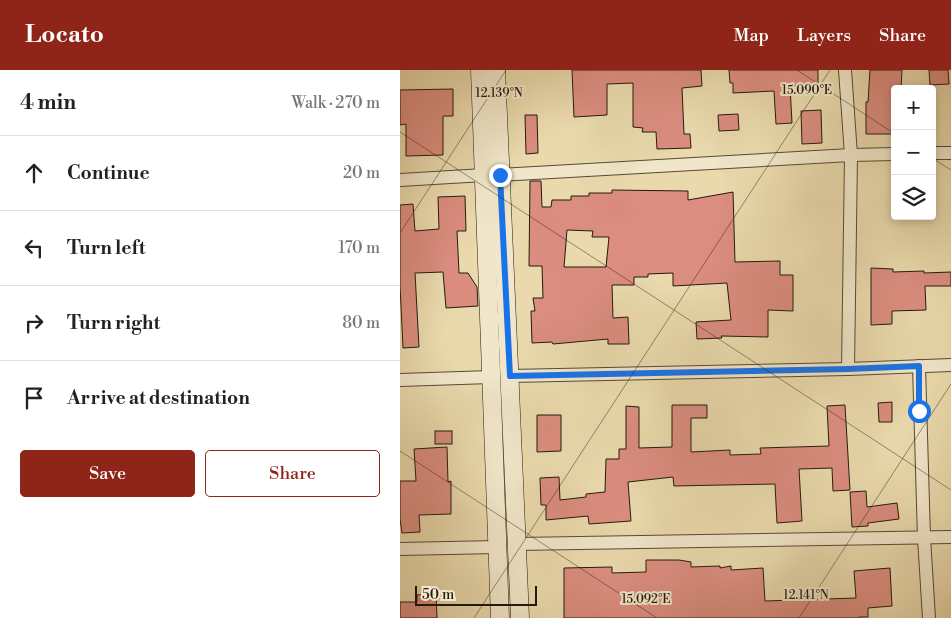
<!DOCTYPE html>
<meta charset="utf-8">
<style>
:root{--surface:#fff;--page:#f6f6f6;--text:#222;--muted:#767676;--line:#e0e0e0;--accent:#8f2418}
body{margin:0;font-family:"Libre Bodoni",serif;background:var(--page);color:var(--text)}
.controls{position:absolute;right:15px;top:15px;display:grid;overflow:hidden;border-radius:5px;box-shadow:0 2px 8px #0003}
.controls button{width:45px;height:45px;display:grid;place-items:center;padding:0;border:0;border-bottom:1px solid var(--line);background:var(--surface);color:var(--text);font:25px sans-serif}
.scale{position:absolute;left:15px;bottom:12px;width:122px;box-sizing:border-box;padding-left:5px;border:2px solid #251a0d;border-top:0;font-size:14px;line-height:18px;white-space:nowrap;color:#251a0d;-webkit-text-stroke:4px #f1e6c9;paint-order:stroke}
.stop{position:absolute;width:15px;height:15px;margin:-11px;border:4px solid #1a73e8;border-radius:50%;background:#fff}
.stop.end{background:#1a73e8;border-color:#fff;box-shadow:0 1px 5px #0008}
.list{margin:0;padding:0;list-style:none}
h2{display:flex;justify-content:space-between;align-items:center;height:65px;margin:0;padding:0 20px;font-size:21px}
h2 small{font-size:16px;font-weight:400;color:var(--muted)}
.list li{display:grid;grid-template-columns:32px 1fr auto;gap:15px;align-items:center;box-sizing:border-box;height:75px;padding:0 20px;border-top:1px solid var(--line)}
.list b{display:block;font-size:19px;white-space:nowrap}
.list em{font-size:16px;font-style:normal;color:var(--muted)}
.actions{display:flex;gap:10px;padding:15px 20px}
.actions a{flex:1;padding:11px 0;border:1px solid var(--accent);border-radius:5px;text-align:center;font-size:18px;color:var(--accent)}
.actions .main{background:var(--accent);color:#fff}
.icon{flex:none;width:28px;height:28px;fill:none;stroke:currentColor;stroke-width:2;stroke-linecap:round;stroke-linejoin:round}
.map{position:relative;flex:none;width:551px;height:548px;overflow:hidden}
header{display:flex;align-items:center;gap:30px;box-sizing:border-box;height:70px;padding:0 25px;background:var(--accent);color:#fff}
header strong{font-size:24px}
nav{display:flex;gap:28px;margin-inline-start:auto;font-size:18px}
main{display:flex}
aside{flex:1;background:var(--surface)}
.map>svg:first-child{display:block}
.building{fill:#db8d7f;stroke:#251a0d;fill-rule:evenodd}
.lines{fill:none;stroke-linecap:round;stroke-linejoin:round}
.street-casing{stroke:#564a35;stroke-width:14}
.secondary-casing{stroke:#251a0d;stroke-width:19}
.street{stroke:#f1e6c9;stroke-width:12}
.secondary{stroke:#f1e6c9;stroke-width:18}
.route{stroke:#1a73e8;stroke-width:6}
.ticks{fill:none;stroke:#251a0d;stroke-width:1;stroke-opacity:0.45}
.ticks-label{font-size:12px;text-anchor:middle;fill:#251a0d;stroke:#f1e6c9;stroke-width:4;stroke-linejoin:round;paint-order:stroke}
</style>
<header>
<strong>Locato</strong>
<nav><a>Map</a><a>Layers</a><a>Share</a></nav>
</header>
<main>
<aside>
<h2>4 min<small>Walk · 270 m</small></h2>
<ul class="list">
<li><svg class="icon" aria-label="ahead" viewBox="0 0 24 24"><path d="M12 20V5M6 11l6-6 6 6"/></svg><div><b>Continue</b></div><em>20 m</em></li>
<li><svg class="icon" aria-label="left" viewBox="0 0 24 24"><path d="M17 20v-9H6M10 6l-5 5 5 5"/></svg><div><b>Turn left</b></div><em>170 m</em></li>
<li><svg class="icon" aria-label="right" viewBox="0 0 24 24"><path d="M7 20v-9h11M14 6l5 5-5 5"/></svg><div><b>Turn right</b></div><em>80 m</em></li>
<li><svg class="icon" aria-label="arrive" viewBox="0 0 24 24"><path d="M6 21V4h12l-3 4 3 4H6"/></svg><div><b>Arrive at destination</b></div></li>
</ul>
<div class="actions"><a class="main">Save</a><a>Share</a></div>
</aside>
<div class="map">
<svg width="551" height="548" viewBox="0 0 551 548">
<rect width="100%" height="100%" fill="#e9d9ac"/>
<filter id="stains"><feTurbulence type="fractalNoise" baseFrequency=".004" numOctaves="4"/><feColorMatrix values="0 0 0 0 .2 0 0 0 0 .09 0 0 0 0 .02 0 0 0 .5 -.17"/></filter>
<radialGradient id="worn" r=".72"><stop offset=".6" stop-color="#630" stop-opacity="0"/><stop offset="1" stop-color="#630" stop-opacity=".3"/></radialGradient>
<g class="building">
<polygon points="172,0 301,0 302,16 282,18 284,64 290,64 291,78 257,79 256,62 242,62 243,58 233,57 233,13 207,14 207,45 174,47"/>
<polygon points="329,0 418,0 418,14 390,16 392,53 376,54 374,21 333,23 333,13 330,13"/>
<polygon points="470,0 502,0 501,19 495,19 495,64 466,64 466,32 468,32"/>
<polygon points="529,0 548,0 549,14 530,15"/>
<polygon points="53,19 53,46 43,46 43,85 6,86 6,54 0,55 0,20"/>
<polygon points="421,40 422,73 402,74 401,41"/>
<polygon points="338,44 339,60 319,61 318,45"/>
<polygon points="125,45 137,45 138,83 126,84"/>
<path d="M130,111H141L142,137H151L152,130H171V126H189V123H212V120L288,121V130L333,122L335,192L380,191V205H393V241L368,240V267L321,266L322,268L297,269L296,252L331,250L327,213L273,216V203L248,204V207H234V215H212L213,248L228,247L229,274H208V269L153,274L152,272L132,273L131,241H135L133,228H143L142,196H129ZM167,160L193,161L192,167H209L206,197H164Z"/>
<polygon points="65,126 66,161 57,161 59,203 68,203 77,217 78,236 46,238 43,202 15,203 19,277 3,278 0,216 0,135 13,134 15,161 39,159 38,127"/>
<polygon points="471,198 493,199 493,202 524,201 524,203 551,202 551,216 525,216 526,240 492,241 492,254 471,255"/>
<polygon points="492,332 492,352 479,352 478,333"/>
<polygon points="272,335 307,335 307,348 291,348 291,382 330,380 330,385 361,384 360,378 429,376 427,336 445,335 450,420 433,421 432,398 399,399 402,451 377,453 375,414 274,416 273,407 228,412 231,451 189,454 188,446 146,450 146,435 141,435 140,408 159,407 160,430 186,427 186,424 205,422 206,389 219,389 219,379 226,379 226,336 239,337 239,378 272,377"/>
<polygon points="137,345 161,345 161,381 137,382"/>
<rect x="35" y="361" width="17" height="13"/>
<polygon points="47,377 48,412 51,411 51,444 19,445 20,462 2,463 0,449 0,411 16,411 14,379"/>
<polygon points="466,421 467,437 497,433 499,449 468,453 468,456 452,457 450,422"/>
<polygon points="246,490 279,490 291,492 291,497 320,496 320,498 331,496 331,500 363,498 365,531 456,528 454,501 490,498 492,536 468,538 468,547 459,547 459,548 164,548 164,498 212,497 212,503 246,502"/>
<polygon points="36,524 37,548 0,548 0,532 17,532 17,525"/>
</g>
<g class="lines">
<g class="street-casing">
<g id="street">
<polyline points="445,0 451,85 448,299"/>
<polyline points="532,83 551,83"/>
<polyline points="100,105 451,85 495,84"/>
<polyline points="0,110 84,105"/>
<polyline points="519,296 524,468 529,548"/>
<polyline points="110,306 448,299 551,295"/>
<polyline points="0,310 91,307"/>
<polyline points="117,474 551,467"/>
<polyline points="0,479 97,477"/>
</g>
</g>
<g class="secondary-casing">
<g id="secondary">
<polyline points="80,0 100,548"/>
<polyline points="96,0 120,548"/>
</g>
</g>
<use href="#street" class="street"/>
<use href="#secondary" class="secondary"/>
</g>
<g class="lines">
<polyline class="route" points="100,105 110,306 448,299 519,296 519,341"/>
</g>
<path class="ticks" d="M397,0L495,64M0,62L551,420M532,88L551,100M0,163L106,0M0,381L257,548M74,548L430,0M399,548L551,314"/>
<g class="ticks-label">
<text x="407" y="24">15.090°E</text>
<text x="99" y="27">12.139°N</text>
<text x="406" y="529">12.141°N</text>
<text x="246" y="533">15.092°E</text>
</g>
<rect width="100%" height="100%" filter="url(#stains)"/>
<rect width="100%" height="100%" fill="url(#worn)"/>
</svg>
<div class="controls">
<button>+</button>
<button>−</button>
<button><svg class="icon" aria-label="layers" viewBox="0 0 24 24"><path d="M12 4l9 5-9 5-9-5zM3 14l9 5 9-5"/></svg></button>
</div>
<div class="scale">50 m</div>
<div class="stop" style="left:519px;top:341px"></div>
<div class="stop end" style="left:100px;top:105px"></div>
</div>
</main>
